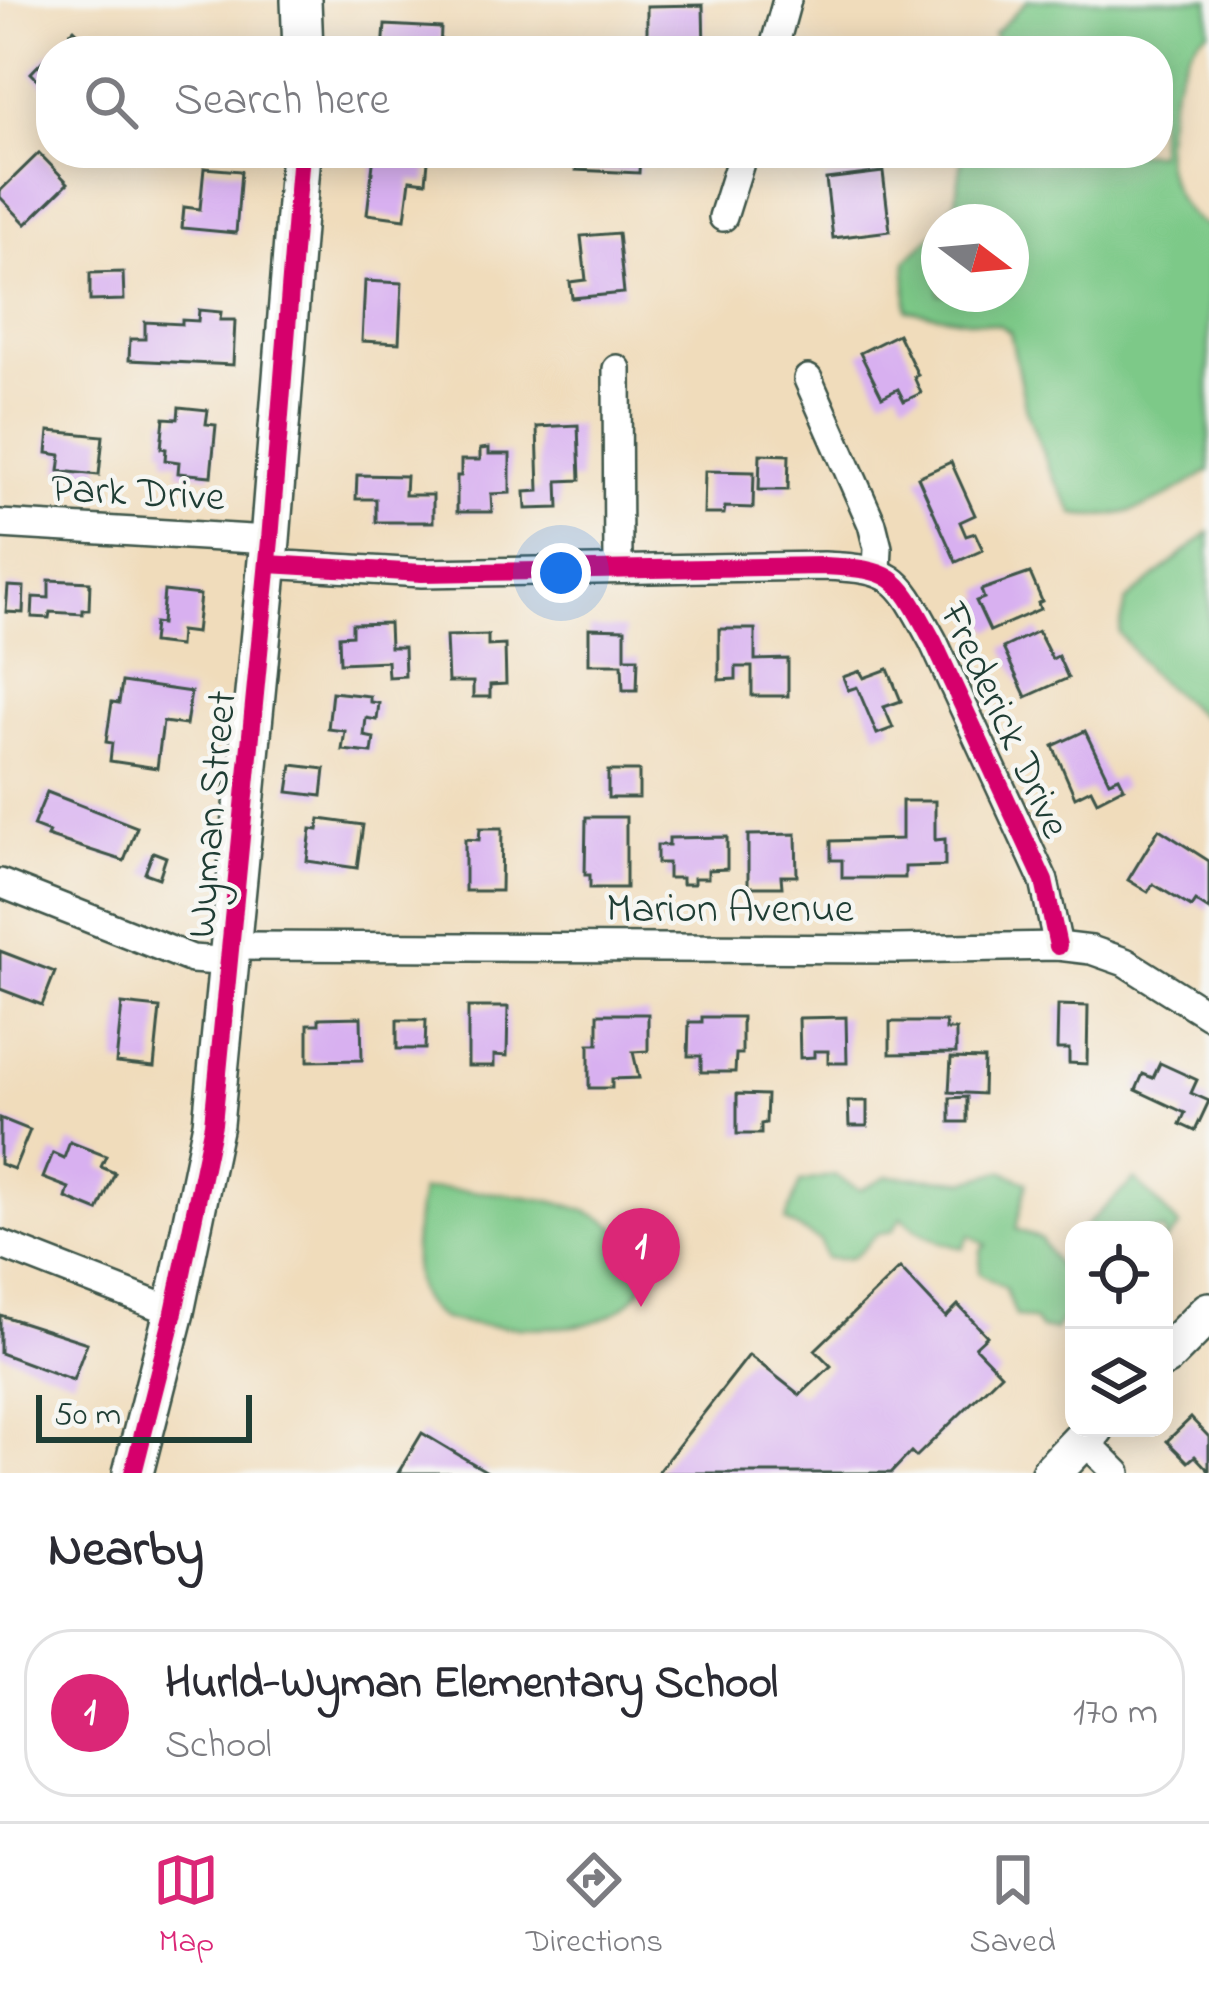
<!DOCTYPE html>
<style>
:root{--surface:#fff;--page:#f7f7f7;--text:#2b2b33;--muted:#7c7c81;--line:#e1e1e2;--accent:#db2777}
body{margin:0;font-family:"Indie Flower",sans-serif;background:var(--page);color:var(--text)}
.controls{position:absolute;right:36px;bottom:36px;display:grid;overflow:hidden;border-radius:24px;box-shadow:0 6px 30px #0003}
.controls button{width:108px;height:108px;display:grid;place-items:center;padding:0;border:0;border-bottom:3px solid var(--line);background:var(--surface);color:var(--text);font:60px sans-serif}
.compass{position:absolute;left:921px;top:204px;width:108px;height:108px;border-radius:50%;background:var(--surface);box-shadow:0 6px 30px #0003;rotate:106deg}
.scale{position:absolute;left:36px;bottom:30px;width:216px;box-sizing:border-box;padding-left:12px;border:6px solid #1f3d34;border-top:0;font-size:33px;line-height:42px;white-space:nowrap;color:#1f3d34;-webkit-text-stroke:9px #f6f6f2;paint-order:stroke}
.you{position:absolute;left:561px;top:573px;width:42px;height:42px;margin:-30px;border:9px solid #fff;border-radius:50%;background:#1a73e8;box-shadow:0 0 0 18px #1a73e833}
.badge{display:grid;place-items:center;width:78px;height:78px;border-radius:50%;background:var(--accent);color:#fff;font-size:39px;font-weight:700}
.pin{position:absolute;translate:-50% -99px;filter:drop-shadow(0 3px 6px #0008)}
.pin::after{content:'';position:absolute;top:63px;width:42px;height:36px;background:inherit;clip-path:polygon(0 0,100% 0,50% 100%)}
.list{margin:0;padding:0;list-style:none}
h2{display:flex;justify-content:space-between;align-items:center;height:156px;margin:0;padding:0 48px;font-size:51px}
h2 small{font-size:39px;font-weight:400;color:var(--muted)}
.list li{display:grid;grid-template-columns:78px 1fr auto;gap:36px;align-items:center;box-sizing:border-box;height:168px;margin:0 24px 24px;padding:0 24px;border:3px solid var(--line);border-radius:48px}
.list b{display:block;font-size:45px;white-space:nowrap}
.list p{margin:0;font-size:39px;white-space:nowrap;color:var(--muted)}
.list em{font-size:39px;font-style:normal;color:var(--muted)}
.icon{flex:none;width:66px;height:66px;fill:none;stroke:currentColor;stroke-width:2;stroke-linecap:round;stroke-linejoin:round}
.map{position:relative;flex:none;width:1209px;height:1473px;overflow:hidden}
.search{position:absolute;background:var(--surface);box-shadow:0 6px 30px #0003;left:36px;right:36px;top:36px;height:132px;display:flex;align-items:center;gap:30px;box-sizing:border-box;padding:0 42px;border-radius:48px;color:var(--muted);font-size:45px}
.sheet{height:348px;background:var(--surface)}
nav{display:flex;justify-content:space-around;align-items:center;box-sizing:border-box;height:168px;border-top:3px solid var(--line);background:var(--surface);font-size:33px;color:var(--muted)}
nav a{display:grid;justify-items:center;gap:6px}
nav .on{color:var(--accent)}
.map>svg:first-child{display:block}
.green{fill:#7dc988;stroke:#4e835e;stroke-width:3}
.building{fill:#d8b0f0}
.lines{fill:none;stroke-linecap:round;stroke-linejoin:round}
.street-casing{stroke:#3e5548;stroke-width:32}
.secondary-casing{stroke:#3e5548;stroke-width:44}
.street{stroke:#fff;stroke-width:27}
.secondary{stroke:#fff;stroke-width:39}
.cycleway-casing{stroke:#f6f6f2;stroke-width:26}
.cycleway{stroke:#d6006c;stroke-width:18}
.labels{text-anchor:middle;stroke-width:9;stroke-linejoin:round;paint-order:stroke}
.street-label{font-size:42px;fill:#1f3d34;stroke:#f6f6f2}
</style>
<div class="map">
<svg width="1209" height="1473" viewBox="0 0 1209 1473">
<rect width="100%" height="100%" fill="#f6f6f2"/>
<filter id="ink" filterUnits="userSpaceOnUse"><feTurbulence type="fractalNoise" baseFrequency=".00833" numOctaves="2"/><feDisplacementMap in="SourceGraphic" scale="24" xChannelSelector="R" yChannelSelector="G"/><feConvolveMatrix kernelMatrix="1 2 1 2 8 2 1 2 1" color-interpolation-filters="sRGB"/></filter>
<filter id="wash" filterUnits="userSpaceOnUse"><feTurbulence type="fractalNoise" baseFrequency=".004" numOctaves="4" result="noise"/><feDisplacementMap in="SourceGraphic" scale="48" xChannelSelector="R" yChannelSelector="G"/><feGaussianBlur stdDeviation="2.7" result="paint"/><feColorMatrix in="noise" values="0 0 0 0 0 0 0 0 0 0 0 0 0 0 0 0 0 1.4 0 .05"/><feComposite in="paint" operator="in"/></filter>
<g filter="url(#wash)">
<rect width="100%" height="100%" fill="#f0dcbb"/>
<g class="green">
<path d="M1028,0H1209V31C1177,47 1162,126 1165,159C1168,185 1184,218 1209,227V471C1163,499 1129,523 1074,514L1051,473L1026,410L1010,332L999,325L907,310L906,261L939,229V294H1011V222H943L956,200L963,153H1158V51H999L994,34Z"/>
<polygon points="1209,532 1209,723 1149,672 1119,633 1126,601"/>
<path d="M1002,1171L1027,1182L1016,1229L1041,1239L1074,1294V1303L1055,1330L1041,1329L1034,1320L1016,1316L1005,1288L979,1273L981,1250L986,1245L970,1235L963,1248C937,1243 921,1235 902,1217L892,1231L877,1234C855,1255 859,1262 825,1258L820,1241L785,1221L800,1182L834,1175L860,1190L887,1176L966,1181Z"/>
<polygon points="1135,1179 1180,1227 1164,1242 1164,1230 1081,1230"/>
<path d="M438,1189C487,1192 597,1196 627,1239C636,1252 640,1268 644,1284C632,1304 615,1315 593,1322C566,1331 471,1328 444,1319C437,1316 427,1308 423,1301C407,1272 416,1222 421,1191Z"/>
</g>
<g id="blocks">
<g class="building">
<polygon points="703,5 704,51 647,51 647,6"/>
<polygon points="385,25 441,28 440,51 383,51"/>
<polygon points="74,29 96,51 52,51"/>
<polygon points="51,52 51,93 31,73"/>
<polygon points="39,153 68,183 26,224 0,197 0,191"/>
<polygon points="577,153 640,153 639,173 576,170"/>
<polygon points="374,155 428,161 426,182 410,180 405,219 367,214"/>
<polygon points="204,168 241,171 236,233 182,228 184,207 200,209"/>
<polygon points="883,172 890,231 833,238 826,179"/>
<polygon points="618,233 624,293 572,298 570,282 586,280 581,236"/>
<polygon points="123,272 124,300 90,301 90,273"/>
<polygon points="365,281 402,283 399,343 362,341"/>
<polygon points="199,310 221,312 220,320 235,320 233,365 129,360 130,339 145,339 145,322 182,324 182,320 198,321"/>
<polygon points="898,334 918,375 914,377 921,393 904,401 898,389 882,397 860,353"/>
<polygon points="179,407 208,410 206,424 216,425 211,476 178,473 179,462 165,460 166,449 161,448 164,418 178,419"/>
<polygon points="578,425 580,480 558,481 559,508 526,509 525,492 539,491 537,427"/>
<polygon points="49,431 103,436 99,475 59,471 61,455 47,453"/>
<polygon points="489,448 489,454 510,454 510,493 491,494 492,512 457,512 457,476 461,476 461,460 480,460 480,449"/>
<polygon points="760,454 789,455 788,490 759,490"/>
<polygon points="951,462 975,515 960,522 966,536 975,533 983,550 956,562 918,477"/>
<polygon points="705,471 754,472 753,508 725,507 724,514 704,514"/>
<polygon points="357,475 406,476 405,495 433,495 433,522 376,522 376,499 356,499"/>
<polygon points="1030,573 1042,601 1038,603 1040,609 990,631 976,601 984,598 981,590"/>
<polygon points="49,580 90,582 89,610 83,610 83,614 50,612 49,618 32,617 33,597 49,598"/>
<polygon points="8,586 24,587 23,613 6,612"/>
<polygon points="164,591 200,595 196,633 180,631 179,646 152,643 154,623 161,624"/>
<polygon points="389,623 390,647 404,647 405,676 388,677 387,661 340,663 339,636 352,635 352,624"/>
<polygon points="589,628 625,629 625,658 638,658 637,690 623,690 622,664 589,664"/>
<polygon points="719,629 755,629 755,660 788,659 788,696 752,696 752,667 736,667 736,679 719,680"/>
<polygon points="1038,631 1052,659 1058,656 1068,678 1026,697 1003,648"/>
<polygon points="488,635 488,646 505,645 506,684 490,685 490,697 473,697 473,682 448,682 446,636"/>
<polygon points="888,669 901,701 884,707 893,728 877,734 857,687 848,690 843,677 860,671 864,678"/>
<polygon points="122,682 191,692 186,725 163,722 157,768 110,761 112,743 106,742 112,702 119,703"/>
<polygon points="332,692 370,696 370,702 379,703 377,720 366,718 364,736 374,738 372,753 342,750 345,731 328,729"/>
<polygon points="1085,731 1109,781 1119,777 1124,787 1097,801 1091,789 1075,797 1053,746"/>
<polygon points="292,765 325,769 322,796 288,792"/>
<rect x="608" y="771" width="31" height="27"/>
<polygon points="47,792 137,827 124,861 47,836 49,832 33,826"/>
<polygon points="902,801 935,801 935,840 945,839 945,866 905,867 905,878 842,878 842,860 831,860 831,841 902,839"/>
<polygon points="586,817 626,817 626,888 590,888 590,875 585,875"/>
<polygon points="320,819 363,825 357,868 307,861 311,829 318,830"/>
<polygon points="480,828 502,828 501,891 465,891 465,839 479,840"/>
<polygon points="1159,829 1209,861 1209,910 1195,901 1191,907 1153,884 1148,892 1128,880"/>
<polygon points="796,834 797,876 781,876 782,887 748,887 748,835"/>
<polygon points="727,837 727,869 708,870 708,878 694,878 694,884 682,884 682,878 668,878 668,863 657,863 657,845 669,845 669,838"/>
<polygon points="153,852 166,857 159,878 145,873"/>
<polygon points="0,951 55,972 42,1005 0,989"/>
<polygon points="122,1004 160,1008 154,1067 116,1063"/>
<polygon points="1058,1005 1088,1006 1087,1064 1069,1063 1069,1049 1057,1049"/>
<polygon points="468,1007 508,1007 507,1056 494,1055 494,1066 468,1066"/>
<polygon points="598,1014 648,1014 648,1051 633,1052 639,1078 612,1079 612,1088 589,1088 589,1044 598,1044"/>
<polygon points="361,1017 362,1060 308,1061 308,1024 319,1024 319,1018"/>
<polygon points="702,1017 742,1017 742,1054 736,1054 735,1072 701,1072 701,1056 688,1056 689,1022 702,1022"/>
<polygon points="846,1017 847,1063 828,1063 828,1051 814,1051 814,1057 800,1058 799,1018"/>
<polygon points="397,1020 426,1020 425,1049 397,1049"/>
<polygon points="890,1022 946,1022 946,1030 956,1030 956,1053 890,1054"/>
<polygon points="951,1058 984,1059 983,1094 949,1092"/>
<polygon points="1160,1063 1197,1080 1191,1093 1209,1101 1195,1131 1180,1124 1185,1113 1136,1090 1143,1074 1153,1078"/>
<polygon points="737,1094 767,1095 766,1123 761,1124 761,1134 737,1134"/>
<polygon points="967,1097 967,1122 950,1122 950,1098"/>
<polygon points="848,1101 867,1101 867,1126 849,1126"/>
<polygon points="0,1118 30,1130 14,1169 0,1164"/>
<polygon points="70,1142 106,1156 101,1167 115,1173 98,1211 66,1198 69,1188 43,1178 53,1153 64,1158"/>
<polygon points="900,1268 946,1317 958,1305 987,1336 975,1347 1001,1374 916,1457 911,1452 891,1473 657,1473 749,1355 800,1395 831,1366 815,1350"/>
<polygon points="0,1315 87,1343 73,1380 0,1353"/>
<polygon points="1191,1418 1209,1437 1209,1471 1195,1456 1188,1462 1167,1441"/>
<polygon points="422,1433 489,1473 398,1473"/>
</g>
</g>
</g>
<g filter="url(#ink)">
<use href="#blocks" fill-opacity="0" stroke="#3e5548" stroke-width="3"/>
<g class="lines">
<g class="street-casing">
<g id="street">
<polyline points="773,51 787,0"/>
<polyline points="723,217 743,153"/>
<polyline points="617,369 618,569"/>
<polyline points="808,379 872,524 878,548 877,570"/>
<polyline points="0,524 270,540"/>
<path d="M268,564L422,573L824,566C898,569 898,578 933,641L1044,881L1058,946"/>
<polyline points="0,883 192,959 232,962"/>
<polyline points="233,946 896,949 1058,946 1091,950 1125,962 1209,1015"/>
<polyline points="0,1244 174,1312"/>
<polyline points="1083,1439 1117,1473"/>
</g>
</g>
<g class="secondary-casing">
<g id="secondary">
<polyline points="301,0 303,51"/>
<polyline points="1164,1357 1209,1312"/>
<polyline points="133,1473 174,1312 213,1124 270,540 301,153"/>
<polyline points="1051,1473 1094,1428"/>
</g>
</g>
<use href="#street" class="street"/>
<use href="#secondary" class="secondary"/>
<g class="cycleway-casing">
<g id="cycleway">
<path d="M268,564L422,573L824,566C898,569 898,578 933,641L1044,881L1058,946"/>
<polyline points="133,1473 174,1312 213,1124 270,540 301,153"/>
</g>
</g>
<use href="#cycleway" class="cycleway"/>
</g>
</g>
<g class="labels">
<g class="street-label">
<text transform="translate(138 490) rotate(3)" y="15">Park Drive</text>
<text transform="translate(1007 719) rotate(65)" y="15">Frederick Drive</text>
<text transform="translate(209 814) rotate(-85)" y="15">Wyman Street</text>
<text x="730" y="921">Marion Avenue</text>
</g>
</g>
</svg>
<div class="controls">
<button><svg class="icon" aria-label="locate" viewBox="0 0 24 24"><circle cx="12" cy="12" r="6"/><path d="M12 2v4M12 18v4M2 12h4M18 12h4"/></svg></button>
<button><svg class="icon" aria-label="layers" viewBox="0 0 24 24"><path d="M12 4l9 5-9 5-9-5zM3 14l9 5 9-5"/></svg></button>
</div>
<svg class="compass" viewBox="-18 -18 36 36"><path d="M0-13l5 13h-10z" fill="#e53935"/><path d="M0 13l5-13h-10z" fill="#7c7c81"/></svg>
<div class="scale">50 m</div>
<div class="you"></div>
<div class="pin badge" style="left:641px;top:1307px">1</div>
<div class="search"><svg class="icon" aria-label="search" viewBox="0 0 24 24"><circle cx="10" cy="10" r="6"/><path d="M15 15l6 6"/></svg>Search here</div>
</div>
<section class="sheet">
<h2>Nearby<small></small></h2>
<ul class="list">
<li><span class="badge">1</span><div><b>Hurld-Wyman Elementary School</b><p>School</p></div><em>170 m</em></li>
</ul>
</section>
<nav>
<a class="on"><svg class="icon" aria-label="map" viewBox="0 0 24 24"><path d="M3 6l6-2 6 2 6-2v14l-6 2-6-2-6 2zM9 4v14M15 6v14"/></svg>Map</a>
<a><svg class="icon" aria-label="directions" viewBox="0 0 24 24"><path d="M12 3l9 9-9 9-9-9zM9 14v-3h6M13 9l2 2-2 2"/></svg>Directions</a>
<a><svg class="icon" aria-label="saved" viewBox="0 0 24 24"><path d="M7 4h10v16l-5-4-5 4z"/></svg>Saved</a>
</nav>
